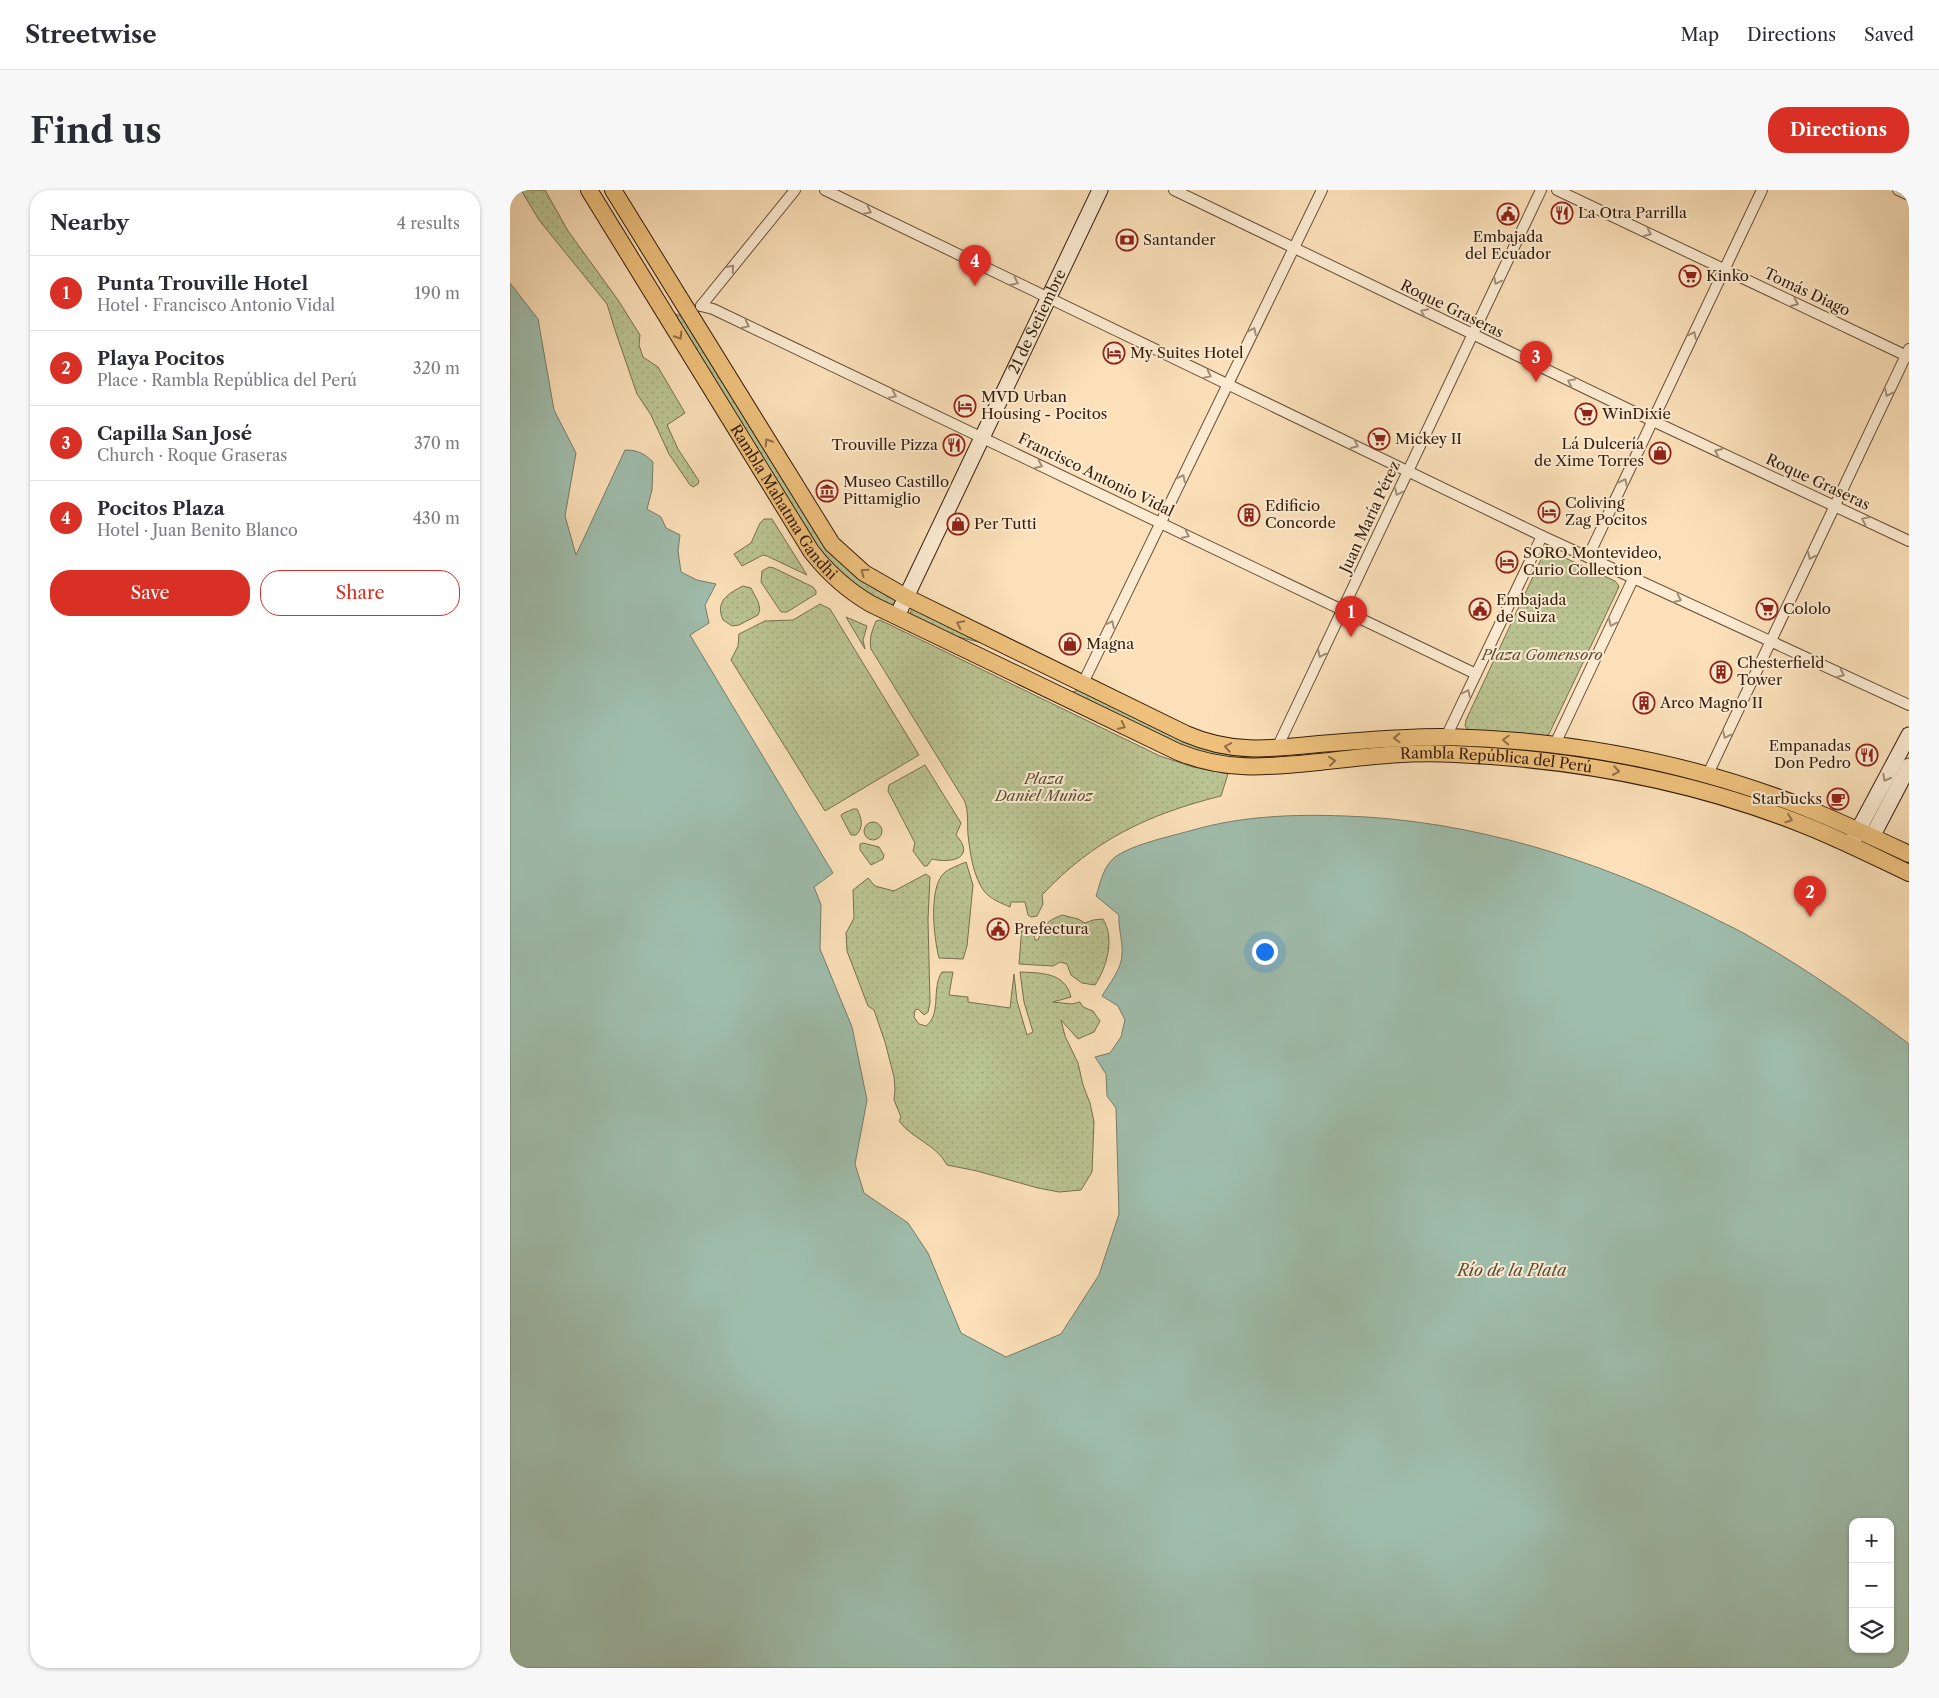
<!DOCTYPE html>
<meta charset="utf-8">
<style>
:root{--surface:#fff;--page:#f7f7f7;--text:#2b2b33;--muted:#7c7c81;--line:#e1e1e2;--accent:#d93025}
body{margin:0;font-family:"Libre Caslon Text",serif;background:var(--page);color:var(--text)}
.controls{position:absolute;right:15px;bottom:15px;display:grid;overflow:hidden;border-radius:10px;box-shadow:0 1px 4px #0004}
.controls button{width:45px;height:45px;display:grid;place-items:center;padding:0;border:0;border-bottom:1px solid var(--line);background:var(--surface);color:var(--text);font:25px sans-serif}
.you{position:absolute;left:754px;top:761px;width:18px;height:18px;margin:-12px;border:4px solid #fff;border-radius:50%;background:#1a73e8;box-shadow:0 0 0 8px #1a73e833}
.badge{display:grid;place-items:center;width:32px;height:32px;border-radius:50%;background:var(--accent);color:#fff;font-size:16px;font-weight:700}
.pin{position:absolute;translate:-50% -41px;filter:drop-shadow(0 1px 2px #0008)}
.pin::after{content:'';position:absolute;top:26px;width:18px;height:15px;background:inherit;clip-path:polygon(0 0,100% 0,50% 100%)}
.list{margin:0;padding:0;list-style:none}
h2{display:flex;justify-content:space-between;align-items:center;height:65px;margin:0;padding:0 20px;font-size:21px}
h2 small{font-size:16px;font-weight:400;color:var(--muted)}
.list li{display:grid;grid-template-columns:32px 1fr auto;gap:15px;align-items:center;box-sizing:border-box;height:75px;padding:0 20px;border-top:1px solid var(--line)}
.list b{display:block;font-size:19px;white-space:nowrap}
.list p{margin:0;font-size:16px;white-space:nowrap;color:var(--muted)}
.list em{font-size:16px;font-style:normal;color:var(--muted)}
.actions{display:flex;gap:10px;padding:15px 20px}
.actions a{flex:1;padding:11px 0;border:1px solid var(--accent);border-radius:20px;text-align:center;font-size:18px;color:var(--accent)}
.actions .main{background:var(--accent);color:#fff}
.icon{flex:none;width:28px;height:28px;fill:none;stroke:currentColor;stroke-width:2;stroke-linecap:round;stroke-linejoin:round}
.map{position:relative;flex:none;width:1399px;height:1478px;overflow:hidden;border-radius:20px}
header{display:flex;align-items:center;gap:30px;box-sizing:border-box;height:70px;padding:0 25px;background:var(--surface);border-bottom:1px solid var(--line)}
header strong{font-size:24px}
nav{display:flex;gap:28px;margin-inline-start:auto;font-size:18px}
.intro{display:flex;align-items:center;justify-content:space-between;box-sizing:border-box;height:120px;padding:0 30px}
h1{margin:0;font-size:35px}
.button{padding:12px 22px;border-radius:20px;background:var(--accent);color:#fff;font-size:18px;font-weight:700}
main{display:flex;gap:30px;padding:0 30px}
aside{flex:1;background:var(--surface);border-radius:20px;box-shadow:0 1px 4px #0004}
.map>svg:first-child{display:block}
.green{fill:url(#green-dots);stroke:#78704e}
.water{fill:#9fbdac;stroke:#757d6c;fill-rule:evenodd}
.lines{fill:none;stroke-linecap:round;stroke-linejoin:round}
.street-casing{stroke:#664e36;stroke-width:12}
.secondary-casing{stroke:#351d0b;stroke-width:17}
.primary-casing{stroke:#351d0b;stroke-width:18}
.street{stroke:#fcebd2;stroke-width:10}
.secondary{stroke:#fcebd2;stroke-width:15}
.primary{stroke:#eec07c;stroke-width:16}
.oneway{stroke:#a28e78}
.oneway2{stroke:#926e44}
.labels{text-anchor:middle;stroke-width:4;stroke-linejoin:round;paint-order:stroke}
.poi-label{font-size:15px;fill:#351d0b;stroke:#fcebd2;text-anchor:start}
.street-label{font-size:15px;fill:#351d0b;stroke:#fcebd2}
.park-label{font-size:15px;font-style:italic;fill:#5d4f34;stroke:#fcebd2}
.water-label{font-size:16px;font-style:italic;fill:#554d3b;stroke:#fcebd2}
</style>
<header>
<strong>Streetwise</strong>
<nav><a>Map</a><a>Directions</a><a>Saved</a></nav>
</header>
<div class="intro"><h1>Find us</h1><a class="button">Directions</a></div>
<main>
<aside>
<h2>Nearby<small>4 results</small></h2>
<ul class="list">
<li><span class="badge">1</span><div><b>Punta Trouville Hotel</b><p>Hotel · Francisco Antonio Vidal</p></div><em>190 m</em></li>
<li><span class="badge">2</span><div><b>Playa Pocitos</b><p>Place · Rambla República del Perú</p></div><em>320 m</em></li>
<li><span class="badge">3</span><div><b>Capilla San José</b><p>Church · Roque Graseras</p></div><em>370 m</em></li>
<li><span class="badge">4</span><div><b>Pocitos Plaza</b><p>Hotel · Juan Benito Blanco</p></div><em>430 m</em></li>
</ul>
<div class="actions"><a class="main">Save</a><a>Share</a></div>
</aside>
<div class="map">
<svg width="1399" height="1478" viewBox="0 0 1399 1478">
<defs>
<pattern id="green-dots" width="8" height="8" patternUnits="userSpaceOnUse" patternTransform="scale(1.25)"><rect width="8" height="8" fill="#bac392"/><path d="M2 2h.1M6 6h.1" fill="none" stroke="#a0a77d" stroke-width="1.8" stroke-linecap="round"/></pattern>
</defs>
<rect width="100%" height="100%" fill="#fbe0b9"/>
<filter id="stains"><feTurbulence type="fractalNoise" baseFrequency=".004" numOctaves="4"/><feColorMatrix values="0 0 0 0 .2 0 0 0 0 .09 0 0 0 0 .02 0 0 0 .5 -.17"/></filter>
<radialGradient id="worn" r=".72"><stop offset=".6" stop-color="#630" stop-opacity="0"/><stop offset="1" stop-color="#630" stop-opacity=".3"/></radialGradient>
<g class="green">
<polygon points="11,0 35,0 58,41 108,110 130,145 129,155 133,167 148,177 175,223 157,235 168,259 189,291 188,294 183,297 180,295 159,264 141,225 127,204 105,140 97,114 29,30"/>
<path d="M165,124L175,127L310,348C335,380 350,392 387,411L385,419L367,411L314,370Z"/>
<polygon points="254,329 262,329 297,385 257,366 253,365 232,376 224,364 241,353 250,333"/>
<polygon points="1040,361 1105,391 1109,396 1108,399 1039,544 1035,546 958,540 955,536 956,530 1034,363"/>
<polygon points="259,377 264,378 303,397 306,401 306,404 277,422 271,422 251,392 252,381"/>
<path d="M233,396L241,398C245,407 253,416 248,425L229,435L222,436L213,430C205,412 217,404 233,396Z"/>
<polygon points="310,414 320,419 409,565 315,621 221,470 228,456 229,444 255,431 283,430"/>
<polygon points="402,418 552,491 472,453 437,444 399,426"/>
<polygon points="336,427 357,436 353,450 355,459"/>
<path d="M370,430L650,566L683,577L718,584L711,606C639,624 583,650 532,705L533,714L527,726L521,727L518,725L515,712H501L500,717C491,713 480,709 474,701C463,686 460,662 458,645C457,633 459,621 454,610L361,459C359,448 362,441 366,431Z"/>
<polygon points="570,500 721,565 739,567 774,565 774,567 730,569 683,562 562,502"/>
<path d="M415,575L451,633L446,645C466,667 443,674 422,669L417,676H414L403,661L405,653L378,601L379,595Z"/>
<path d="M343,619H347C352,629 354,637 346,645H341L331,626L332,624Z"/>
<circle cx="363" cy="641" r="9"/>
<polygon points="353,653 369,657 374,665 373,669 361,675 350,660 350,654"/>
<path d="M456,672L463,695L457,756L453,769L429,768C424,748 418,699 434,683C440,678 449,675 456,672Z"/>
<path d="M416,684L420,687L418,730L420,813L418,822L414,825L408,819L405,820L404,827L409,834L416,836C432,824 421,798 432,782H443L439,805L458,807V812L500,818L504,784L507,811L517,845L523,842L514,812L510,782C531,783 555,782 561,807L543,812L562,814L570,812L573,817L583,821L590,831L584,842L568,849L551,830L555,846L568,873L573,895L580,913L584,932L582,982L571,1000L549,1002L528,998L467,981L437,975C426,954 402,949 389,931L391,927L384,910L385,899L384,887L375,852L364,820L358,816L337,761L336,743L344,728L343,700L358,688L365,696L384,701Z"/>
<path d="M552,725L568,729L575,733L583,730L593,729C605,748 597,777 585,795L572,793L561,785L557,774L550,772L543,776L509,774L512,736C519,738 524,742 525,750H528C534,734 537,731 552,725Z"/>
</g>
<path class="water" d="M0,93L28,129L44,220L66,263L55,326L66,365L115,260C127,260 134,263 143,272L142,300L137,319L151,327L156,338L170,345L168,361L171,382L187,390L206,394L195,415L199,433L180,445L323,683L304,697L311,715L310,759L342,837L357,910L345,974L354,1003L398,1033L418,1063L451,1143L496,1167L551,1144L589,1085L609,1024L606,918L597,906L596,884L585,867L600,863L611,847L615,830L608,816L592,806C599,794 612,779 612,764C613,751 608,738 609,725L586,706C590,694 592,682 600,672C612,656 663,646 683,640C732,626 784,624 835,626C961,630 1085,669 1198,725C1212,733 1228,739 1242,748C1297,779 1349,816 1399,854V1478H0ZM1343,1332H1380V1459H1343Z"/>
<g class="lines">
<g class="street-casing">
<g id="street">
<polyline points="315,0 1032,346 1399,515"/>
<polyline points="664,0 1143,231 1399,351"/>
<polyline points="1047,0 1399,167"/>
<polyline points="1388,0 1399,5"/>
<polyline points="191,116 203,119 966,484"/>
<polyline points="191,116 285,0"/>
<polyline points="1078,367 1252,0"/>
<polyline points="573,493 812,0"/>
<polyline points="936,547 1032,346"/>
<polyline points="1045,554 1123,389"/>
<polyline points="767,558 1031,0"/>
<polyline points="1197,586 1399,159"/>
</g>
</g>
<g class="secondary-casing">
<g id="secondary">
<path id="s1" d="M387,426L590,0"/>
<polyline points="1362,647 1399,576"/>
<polyline points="1343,650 1399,545"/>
</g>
</g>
<g class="primary-casing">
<g id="primary">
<path id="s2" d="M79,0L301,361C318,383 337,400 361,414L668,562C717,582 758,577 809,572C854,567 900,561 945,564C1062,569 1179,590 1289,633C1326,647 1363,666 1399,683"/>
<path d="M103,0L322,354L354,383L396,407L676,544C722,564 761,559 809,554C852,551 895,546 938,547C1059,550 1182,573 1296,618C1331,632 1365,648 1399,664"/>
</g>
</g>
<use href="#street" class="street"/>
<use href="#secondary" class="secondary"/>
<use href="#primary" class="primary"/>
</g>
<defs><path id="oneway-chevron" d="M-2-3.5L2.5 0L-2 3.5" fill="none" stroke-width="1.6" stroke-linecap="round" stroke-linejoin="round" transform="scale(1.25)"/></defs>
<g class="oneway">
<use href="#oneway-chevron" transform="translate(358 21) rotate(26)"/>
<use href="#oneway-chevron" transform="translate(1138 43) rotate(25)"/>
<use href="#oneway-chevron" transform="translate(221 78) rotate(-50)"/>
<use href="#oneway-chevron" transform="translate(987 91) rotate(116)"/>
<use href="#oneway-chevron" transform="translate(505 92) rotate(26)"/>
<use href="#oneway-chevron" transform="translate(1285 113) rotate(25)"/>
<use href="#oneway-chevron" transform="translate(914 122) rotate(-154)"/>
<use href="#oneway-chevron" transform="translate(236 135) rotate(26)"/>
<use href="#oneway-chevron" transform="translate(743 141) rotate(-64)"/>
<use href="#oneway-chevron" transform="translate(1183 145) rotate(-65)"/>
<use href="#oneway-chevron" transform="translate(698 185) rotate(26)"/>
<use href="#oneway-chevron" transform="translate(1061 192) rotate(-154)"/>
<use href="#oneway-chevron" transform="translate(1378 203) rotate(115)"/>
<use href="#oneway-chevron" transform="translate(383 205) rotate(26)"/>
<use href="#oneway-chevron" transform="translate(845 255) rotate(25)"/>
<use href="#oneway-chevron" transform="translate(1208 262) rotate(-155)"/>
<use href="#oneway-chevron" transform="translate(529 275) rotate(25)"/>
<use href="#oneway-chevron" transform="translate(672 288) rotate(-64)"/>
<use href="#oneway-chevron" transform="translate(1114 292) rotate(-64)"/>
<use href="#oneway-chevron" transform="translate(888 302) rotate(115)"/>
<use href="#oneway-chevron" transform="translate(1355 330) rotate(-154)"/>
<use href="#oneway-chevron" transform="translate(676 345) rotate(26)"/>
<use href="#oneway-chevron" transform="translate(1301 366) rotate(115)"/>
<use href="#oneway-chevron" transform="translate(1168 409) rotate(24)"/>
<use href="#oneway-chevron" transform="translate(1102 433) rotate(115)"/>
<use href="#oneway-chevron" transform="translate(601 434) rotate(-64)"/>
<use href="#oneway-chevron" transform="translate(811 464) rotate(115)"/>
<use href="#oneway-chevron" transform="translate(1331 484) rotate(25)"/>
<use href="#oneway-chevron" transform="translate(957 503) rotate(-65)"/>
<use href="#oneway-chevron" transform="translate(1216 545) rotate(115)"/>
<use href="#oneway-chevron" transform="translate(1376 588) rotate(118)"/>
</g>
<g class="oneway2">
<use href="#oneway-chevron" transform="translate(169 146) rotate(58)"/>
<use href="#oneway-chevron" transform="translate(258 252) rotate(-122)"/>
<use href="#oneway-chevron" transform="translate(354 382) rotate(-145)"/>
<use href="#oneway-chevron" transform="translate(450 434) rotate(-154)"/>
<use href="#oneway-chevron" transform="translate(612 536) rotate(26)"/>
<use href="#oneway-chevron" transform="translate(887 548) rotate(178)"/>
<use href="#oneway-chevron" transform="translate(996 550) rotate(-177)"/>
<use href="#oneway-chevron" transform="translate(718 557) rotate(-170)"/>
<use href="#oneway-chevron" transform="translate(822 571) rotate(-6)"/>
<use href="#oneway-chevron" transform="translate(1106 581) rotate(10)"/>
<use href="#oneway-chevron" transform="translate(1279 629) rotate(19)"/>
</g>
<defs>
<g id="restaurant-ring" transform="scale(1.125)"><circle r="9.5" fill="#fcebd2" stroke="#8f2418" stroke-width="1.5"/><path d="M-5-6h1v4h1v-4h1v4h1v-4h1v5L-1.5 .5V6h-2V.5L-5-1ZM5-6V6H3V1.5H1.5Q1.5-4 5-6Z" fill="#8f2418"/></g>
<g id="civic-ring" transform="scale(1.125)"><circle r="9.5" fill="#fcebd2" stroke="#8f2418" stroke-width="1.5"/><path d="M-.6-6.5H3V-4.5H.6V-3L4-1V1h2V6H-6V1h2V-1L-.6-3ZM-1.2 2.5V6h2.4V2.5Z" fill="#8f2418"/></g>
<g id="bank-ring" transform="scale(1.125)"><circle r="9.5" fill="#fcebd2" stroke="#8f2418" stroke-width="1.5"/><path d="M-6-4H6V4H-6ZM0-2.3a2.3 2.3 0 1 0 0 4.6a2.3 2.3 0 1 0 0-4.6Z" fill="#8f2418"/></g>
<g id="supermarket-ring" transform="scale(1.125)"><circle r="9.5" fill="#fcebd2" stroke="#8f2418" stroke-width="1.5"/><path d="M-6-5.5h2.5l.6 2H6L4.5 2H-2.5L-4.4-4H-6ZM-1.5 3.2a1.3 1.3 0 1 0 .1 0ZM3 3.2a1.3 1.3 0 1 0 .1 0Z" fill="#8f2418"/></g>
<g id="hotel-ring" transform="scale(1.125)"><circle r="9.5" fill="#fcebd2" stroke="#8f2418" stroke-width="1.5"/><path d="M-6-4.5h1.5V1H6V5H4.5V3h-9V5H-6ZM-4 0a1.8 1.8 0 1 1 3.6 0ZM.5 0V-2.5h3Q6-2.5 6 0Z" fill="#8f2418"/></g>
<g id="shop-ring" transform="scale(1.125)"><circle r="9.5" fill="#fcebd2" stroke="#8f2418" stroke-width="1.5"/><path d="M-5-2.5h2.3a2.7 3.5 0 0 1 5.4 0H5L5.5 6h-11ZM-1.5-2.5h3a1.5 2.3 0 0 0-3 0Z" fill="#8f2418"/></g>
<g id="museum-ring" transform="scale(1.125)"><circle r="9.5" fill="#fcebd2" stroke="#8f2418" stroke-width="1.5"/><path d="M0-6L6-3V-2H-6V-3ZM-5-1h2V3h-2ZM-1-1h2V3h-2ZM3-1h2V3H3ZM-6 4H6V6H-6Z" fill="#8f2418"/></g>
<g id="building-ring" transform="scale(1.125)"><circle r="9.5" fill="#fcebd2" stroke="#8f2418" stroke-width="1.5"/><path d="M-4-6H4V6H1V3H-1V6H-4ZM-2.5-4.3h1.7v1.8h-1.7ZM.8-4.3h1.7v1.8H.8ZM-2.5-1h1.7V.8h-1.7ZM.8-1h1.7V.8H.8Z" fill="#8f2418"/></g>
<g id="cafe-ring" transform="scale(1.125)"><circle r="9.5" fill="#fcebd2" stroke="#8f2418" stroke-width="1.5"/><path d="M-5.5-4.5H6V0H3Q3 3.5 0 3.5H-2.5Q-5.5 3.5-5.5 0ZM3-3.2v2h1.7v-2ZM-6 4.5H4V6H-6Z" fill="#8f2418"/></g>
</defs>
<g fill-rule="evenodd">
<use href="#restaurant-ring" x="1052" y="23"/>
<use href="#civic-ring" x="998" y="24"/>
<use href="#bank-ring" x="617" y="50"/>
<use href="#supermarket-ring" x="1180" y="86"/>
<use href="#hotel-ring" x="604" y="163"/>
<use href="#hotel-ring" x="455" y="216"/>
<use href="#supermarket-ring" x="1076" y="224"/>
<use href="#supermarket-ring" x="869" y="249"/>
<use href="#restaurant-ring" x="444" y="255"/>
<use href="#shop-ring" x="1150" y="263"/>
<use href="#museum-ring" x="317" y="301"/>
<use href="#hotel-ring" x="1039" y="322"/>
<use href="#building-ring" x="739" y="325"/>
<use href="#shop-ring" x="448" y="334"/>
<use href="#hotel-ring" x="997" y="372"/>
<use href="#civic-ring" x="970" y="419"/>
<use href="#supermarket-ring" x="1257" y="419"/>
<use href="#shop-ring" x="560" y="454"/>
<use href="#building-ring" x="1211" y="482"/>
<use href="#building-ring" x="1134" y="513"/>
<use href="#restaurant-ring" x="1357" y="565"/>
<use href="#cafe-ring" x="1328" y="609"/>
<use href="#civic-ring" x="488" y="739"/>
</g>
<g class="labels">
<g class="poi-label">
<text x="1068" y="28">La Otra Parrilla</text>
<text x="998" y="52" text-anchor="middle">Embajada<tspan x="998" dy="17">del Ecuador</tspan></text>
<text x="633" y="55">Santander</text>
<text x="1196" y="91">Kinko</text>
<text x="620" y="168">My Suites Hotel</text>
<text x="471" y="212">MVD Urban<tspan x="471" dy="17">Housing - Pocitos</tspan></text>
<text x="1092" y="229">WinDixie</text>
<text x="885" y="254">Mickey II</text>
<text x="1134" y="259" text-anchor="end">Lá Dulcería<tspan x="1134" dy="17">de Xime Torres</tspan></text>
<text x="428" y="260" text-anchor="end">Trouville Pizza</text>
<text x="333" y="297">Museo Castillo<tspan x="333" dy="17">Pittamiglio</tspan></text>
<text x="1055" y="318">Coliving<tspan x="1055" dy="17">Zag Pocitos</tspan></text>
<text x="755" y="321">Edificio<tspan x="755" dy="17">Concorde</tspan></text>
<text x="464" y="339">Per Tutti</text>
<text x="1013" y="368">SORO Montevideo,<tspan x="1013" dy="17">Curio Collection</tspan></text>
<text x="986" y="415">Embajada<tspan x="986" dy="17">de Suiza</tspan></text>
<text x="1273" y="424">Cololo</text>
<text x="576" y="459">Magna</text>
<text x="1227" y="478">Chesterfield<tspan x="1227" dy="17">Tower</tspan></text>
<text x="1150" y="518">Arco Magno II</text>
<text x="1341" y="561" text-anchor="end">Empanadas<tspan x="1341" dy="17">Don Pedro</tspan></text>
<text x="1312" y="614" text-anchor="end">Starbucks</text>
<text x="504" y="744">Prefectura</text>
</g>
<g class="street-label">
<text transform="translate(1297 102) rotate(25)" y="5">Tomás Diago</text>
<text transform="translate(942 119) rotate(26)" y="5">Roque Graseras</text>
<text dy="5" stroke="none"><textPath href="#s1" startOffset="326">21 de Setiembre</textPath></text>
<text transform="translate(586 285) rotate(26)" y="5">Francisco Antonio Vidal</text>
<text transform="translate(1308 292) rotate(25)" y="5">Roque Graseras</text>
<text dy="5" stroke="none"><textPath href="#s2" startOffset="368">Rambla Mahatma Gandhi</textPath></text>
<text transform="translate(860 327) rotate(-65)" y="5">Juan María Pérez</text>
<text dy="5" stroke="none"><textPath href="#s2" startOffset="1166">Rambla República del Perú</textPath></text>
</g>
<g class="park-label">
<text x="1032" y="470">Plaza Gomensoro</text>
<text x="534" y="594">Plaza<tspan x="534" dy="17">Daniel Muñoz</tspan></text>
</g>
<g class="water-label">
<text x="1002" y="1086">Río de la Plata</text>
</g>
</g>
<rect width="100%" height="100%" filter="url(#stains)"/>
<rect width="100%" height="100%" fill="url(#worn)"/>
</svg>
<div class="controls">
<button>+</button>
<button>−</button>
<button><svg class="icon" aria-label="layers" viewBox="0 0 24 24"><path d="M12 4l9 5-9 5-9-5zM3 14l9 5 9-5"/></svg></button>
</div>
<div class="you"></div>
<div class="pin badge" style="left:841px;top:447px">1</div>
<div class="pin badge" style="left:1300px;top:727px">2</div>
<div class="pin badge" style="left:1026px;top:192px">3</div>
<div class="pin badge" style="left:465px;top:96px">4</div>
</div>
</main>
